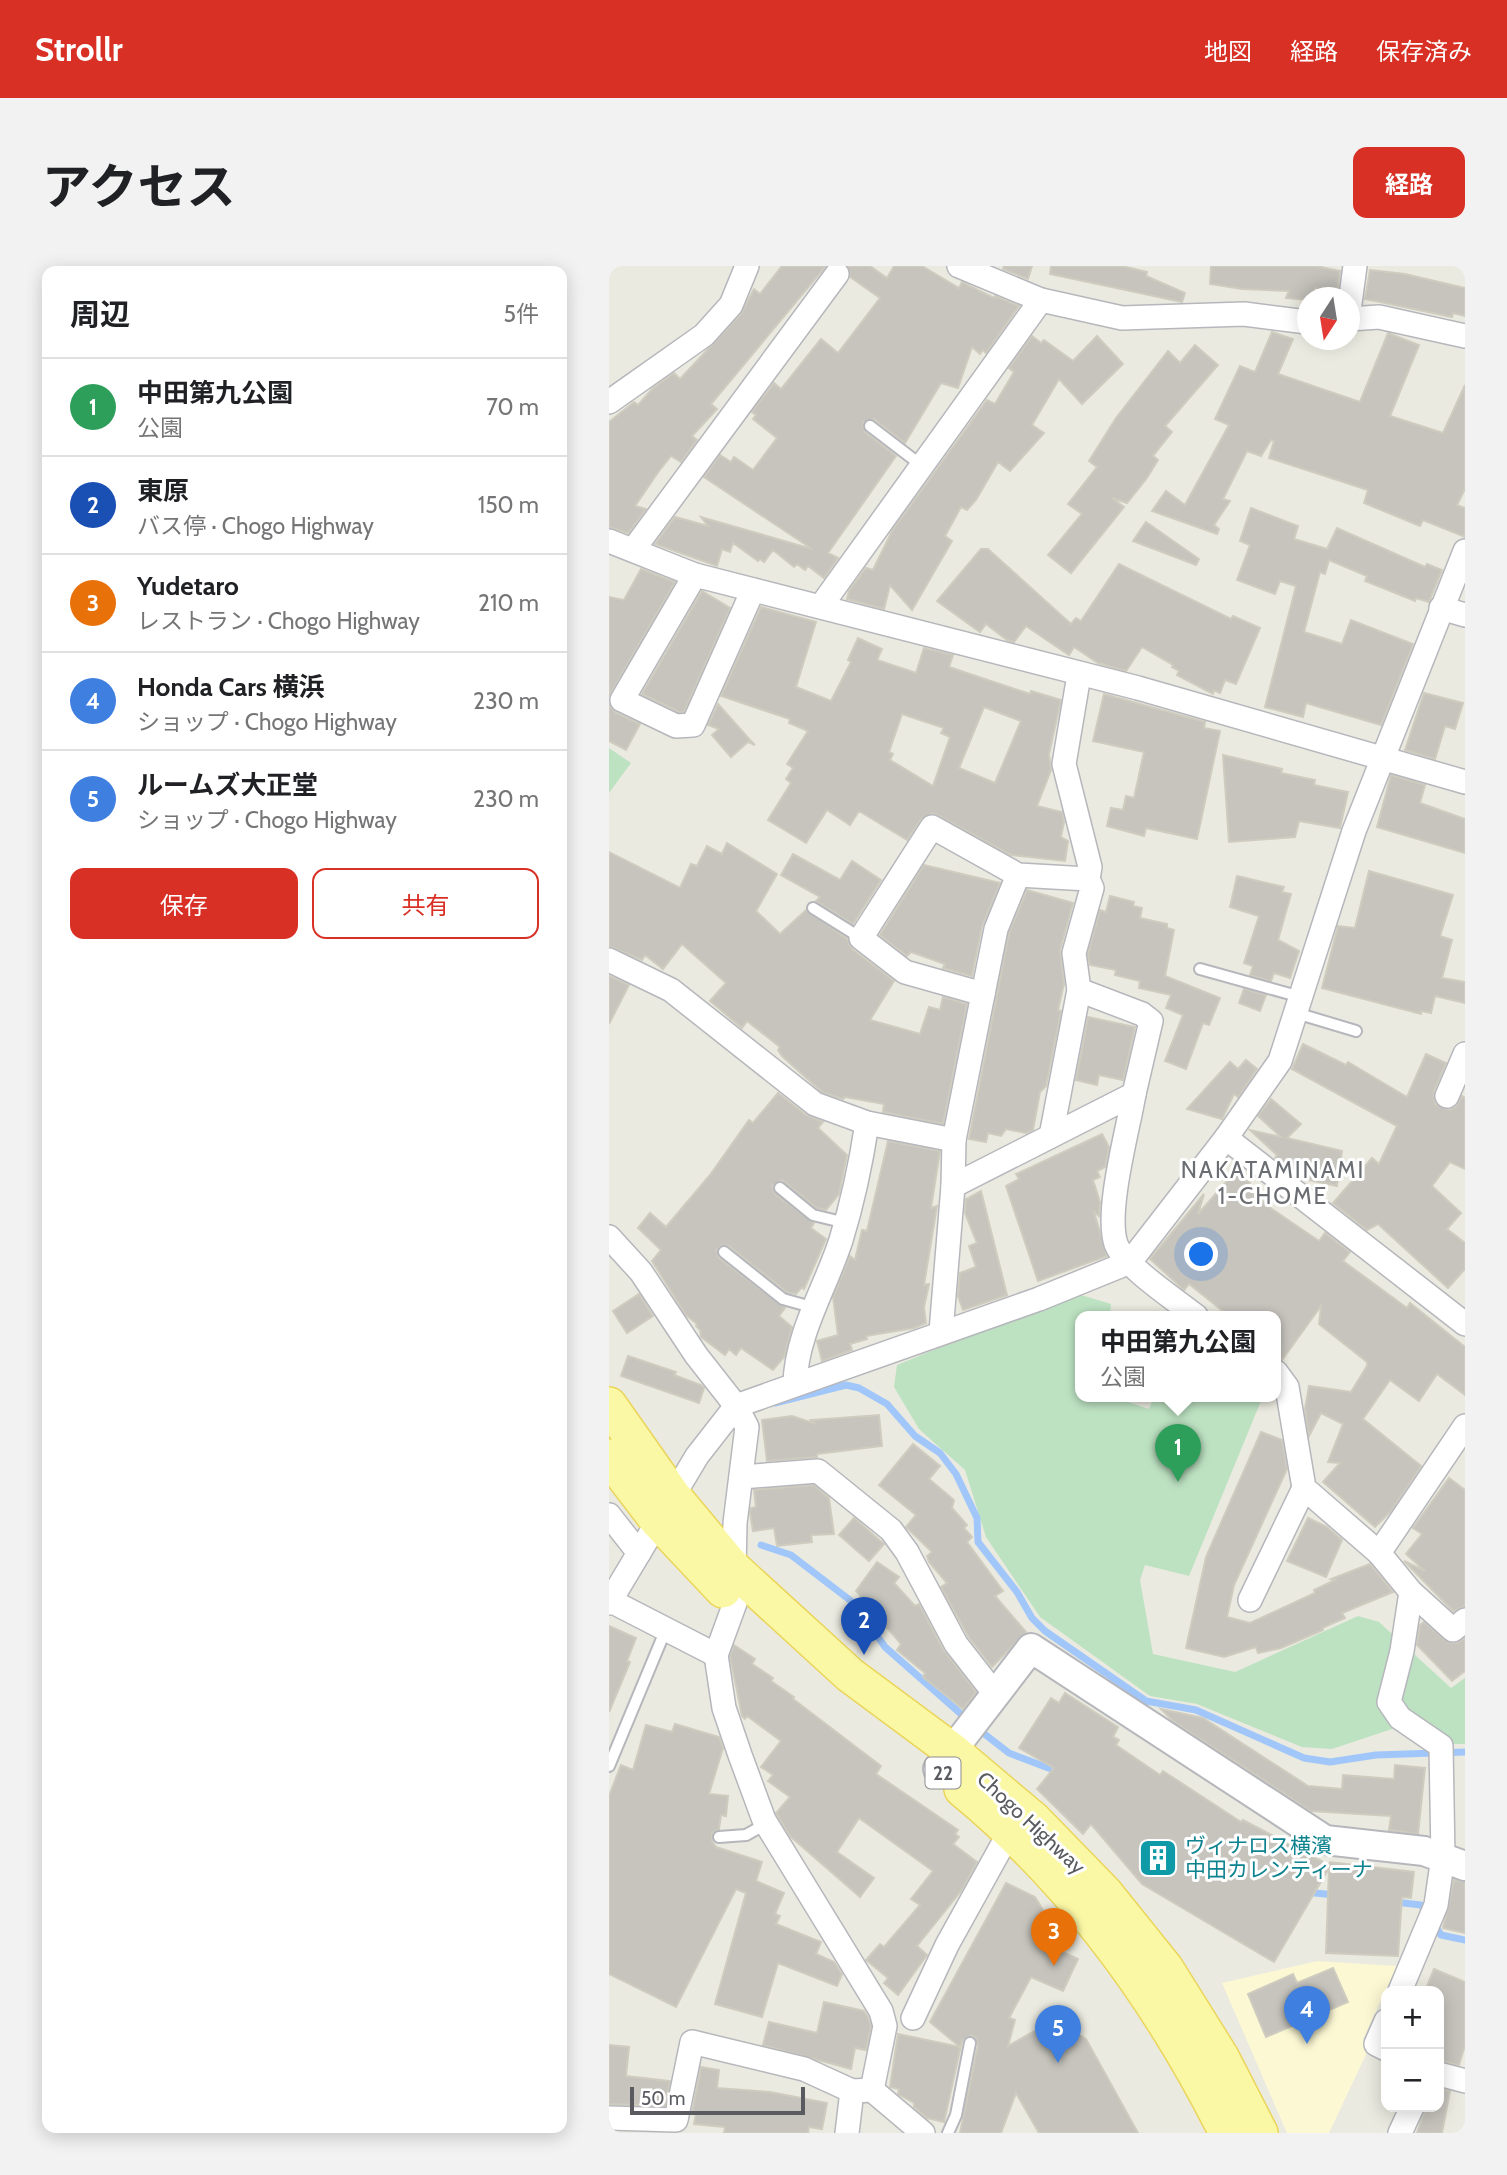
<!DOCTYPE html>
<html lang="ja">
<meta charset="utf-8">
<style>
:root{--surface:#fff;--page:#f2f2f2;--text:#202124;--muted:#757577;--line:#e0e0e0;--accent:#d93025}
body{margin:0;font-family:Cabin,"Noto Sans JP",sans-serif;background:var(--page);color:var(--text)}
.controls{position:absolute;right:21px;bottom:21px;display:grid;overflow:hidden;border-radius:14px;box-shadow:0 4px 18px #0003}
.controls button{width:63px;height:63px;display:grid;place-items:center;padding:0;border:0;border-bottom:2px solid var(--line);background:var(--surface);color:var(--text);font:35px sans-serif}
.compass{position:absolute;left:688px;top:21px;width:63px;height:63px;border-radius:50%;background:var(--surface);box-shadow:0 4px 18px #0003;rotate:192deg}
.scale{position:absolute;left:21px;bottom:18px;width:175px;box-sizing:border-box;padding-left:7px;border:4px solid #595b60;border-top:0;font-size:19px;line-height:24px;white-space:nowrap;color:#595b60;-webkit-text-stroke:5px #fff;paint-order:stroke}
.you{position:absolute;left:593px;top:989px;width:24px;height:24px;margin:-18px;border:5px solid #fff;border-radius:50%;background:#1a73e8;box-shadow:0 0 0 10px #1a73e833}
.badge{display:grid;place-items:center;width:46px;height:46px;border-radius:50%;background:var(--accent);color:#fff;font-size:23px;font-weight:700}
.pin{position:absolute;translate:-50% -58px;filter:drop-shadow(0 2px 4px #0008)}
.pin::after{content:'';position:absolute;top:37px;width:24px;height:21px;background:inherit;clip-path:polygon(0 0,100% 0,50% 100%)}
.popup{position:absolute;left:466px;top:1045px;width:206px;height:91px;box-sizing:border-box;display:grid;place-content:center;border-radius:14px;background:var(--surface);filter:drop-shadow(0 2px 5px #0005);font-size:23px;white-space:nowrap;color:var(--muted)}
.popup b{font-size:26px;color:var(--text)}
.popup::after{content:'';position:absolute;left:50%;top:100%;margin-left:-14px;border:14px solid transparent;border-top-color:var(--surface)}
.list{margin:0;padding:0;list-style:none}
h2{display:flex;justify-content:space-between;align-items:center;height:91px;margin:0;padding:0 28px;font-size:30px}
h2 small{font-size:23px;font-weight:400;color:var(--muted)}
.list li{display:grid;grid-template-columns:46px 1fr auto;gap:21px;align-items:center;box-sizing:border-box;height:98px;padding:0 28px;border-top:2px solid var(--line)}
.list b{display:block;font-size:26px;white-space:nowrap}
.list p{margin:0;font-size:23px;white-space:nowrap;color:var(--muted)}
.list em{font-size:23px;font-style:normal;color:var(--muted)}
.actions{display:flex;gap:14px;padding:21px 28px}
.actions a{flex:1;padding:16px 0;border:2px solid var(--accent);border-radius:14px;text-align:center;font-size:24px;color:var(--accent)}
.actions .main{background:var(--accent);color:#fff}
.map{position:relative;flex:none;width:856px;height:1867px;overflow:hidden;border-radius:14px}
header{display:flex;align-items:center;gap:42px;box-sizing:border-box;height:98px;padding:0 35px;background:var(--accent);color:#fff}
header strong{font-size:33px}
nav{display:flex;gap:38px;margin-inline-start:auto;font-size:24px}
.intro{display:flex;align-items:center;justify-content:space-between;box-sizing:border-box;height:168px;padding:0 42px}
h1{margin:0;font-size:49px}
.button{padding:18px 32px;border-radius:14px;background:var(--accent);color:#fff;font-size:24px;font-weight:700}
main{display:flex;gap:42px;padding:0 42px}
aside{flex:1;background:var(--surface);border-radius:14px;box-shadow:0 4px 18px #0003}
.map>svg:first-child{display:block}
.commercial{fill:#fcf8d4}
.green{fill:#bde2c2}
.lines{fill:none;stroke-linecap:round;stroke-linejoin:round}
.stream{stroke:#a1c7fa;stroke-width:7}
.building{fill:#c6c4bd;stroke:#cfccbf;stroke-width:2;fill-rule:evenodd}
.service-casing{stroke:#b6b7bc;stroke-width:14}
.minor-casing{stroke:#b6b7bc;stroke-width:26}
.tertiary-casing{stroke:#b6b7bc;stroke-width:32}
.primary-casing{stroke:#ead55a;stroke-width:38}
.service{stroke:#fff;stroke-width:10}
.minor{stroke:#fff;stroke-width:23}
.tertiary{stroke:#fff;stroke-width:28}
.primary{stroke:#fbf8a5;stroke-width:35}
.labels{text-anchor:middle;stroke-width:6;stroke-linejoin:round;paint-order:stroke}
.shield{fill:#fff;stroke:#8b8c90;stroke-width:2}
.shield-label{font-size:19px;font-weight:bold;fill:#595b60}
.street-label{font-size:21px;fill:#595b60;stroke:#fff}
.culture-label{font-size:21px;fill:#0d838f;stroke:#fff;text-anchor:start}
.neighbourhood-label{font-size:23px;letter-spacing:2px;fill:#6a6d72;stroke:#fff}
</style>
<header>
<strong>Strollr</strong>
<nav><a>地図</a><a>経路</a><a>保存済み</a></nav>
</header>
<div class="intro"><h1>アクセス</h1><a class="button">経路</a></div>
<main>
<aside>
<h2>周辺<small>5件</small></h2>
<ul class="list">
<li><span class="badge" style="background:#2e9e5b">1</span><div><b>中田第九公園</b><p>公園</p></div><em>70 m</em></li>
<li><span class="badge" style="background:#1a4fb4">2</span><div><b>東原</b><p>バス停 · Chogo Highway</p></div><em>150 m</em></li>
<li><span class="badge" style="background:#e8710a">3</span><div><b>Yudetaro</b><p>レストラン · Chogo Highway</p></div><em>210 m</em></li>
<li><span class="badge" style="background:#3f7fe0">4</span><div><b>Honda Cars 横浜</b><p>ショップ · Chogo Highway</p></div><em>230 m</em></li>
<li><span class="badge" style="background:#3f7fe0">5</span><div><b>ルームズ大正堂</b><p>ショップ · Chogo Highway</p></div><em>230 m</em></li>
</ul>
<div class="actions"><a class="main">保存</a><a>共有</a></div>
</aside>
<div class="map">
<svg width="856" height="1867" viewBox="0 0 856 1867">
<rect width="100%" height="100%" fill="#ebeae0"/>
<polygon class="commercial" points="708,1695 788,1700 754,1773 760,1782 720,1867 678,1867 613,1717"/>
<g class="green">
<polygon points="0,482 22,497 0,527"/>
<polygon points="472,1029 502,1038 501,1050 471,1050 471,1130 501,1130 540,1143 545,1130 654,1130 580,1310 536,1299 531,1314 544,1388 626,1406 749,1350 770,1356 842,1422 856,1412 856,1478 833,1478 798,1458 723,1483 693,1481 588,1438 541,1430 431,1351 377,1271 356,1204 310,1163 285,1121 288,1099 425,1043"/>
</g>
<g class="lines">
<g class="stream">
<polyline points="166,1137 237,1119 250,1122 278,1138 306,1170 331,1187 347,1208 368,1252 369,1276 408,1326 423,1352 436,1365 537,1435 587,1444 695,1492 721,1496 767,1489 856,1486"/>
<polyline points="152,1279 182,1289 246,1338 276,1381 360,1455"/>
<polyline points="369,1463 400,1487 450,1506"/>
<polyline points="696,1626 726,1629"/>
<polyline points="786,1636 812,1639 818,1648"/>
<polyline points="825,1658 832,1669 856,1674"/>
</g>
</g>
<g class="building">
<polygon points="173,0 217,0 102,138 108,143 83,170 88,174 72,196 62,190 50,205 26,240 37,243 19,267 0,261 0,156 25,136 29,139 44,122 65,107 71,113 132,48 145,23 151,28"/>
<polygon points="239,0 261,0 278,12 285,0 313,0 350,22 353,16 385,32 386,30 410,40 377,87 374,84 371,88 363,81 349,122 332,117 296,177 265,153 254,156 256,166 287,190 219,287 229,292 215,312 199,300 196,304 188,298 185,301 164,284 155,296 151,293 149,295 124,277 121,286 113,283 108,300 46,278 66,251 99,260 92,251 203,283 95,211 111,189 122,196 125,191 144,204 168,172 144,153 147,149 143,146 165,117 172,123 212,73 229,87 271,32 241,11"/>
<polygon points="395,0 423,0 419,13 394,3"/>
<polygon points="442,0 513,0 538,6 537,10 576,27 573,36 512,23 441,8"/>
<polygon points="602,0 707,0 731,5 728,27 706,22 703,32 698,32 698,34 677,32 680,25 633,23 601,18"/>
<polygon points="761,4 796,8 856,22 856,50 844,47 843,51 756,33"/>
<polygon points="663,66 684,73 669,108 751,136 779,67 810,79 781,150 834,167 856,119 856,223 848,239 856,242 856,271 814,254 811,260 755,237 759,224 660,192 665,175 662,174 652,190 638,185 614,233 621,235 605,259 610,263 608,268 543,245 557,225 576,239 620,159 606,153 631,100 646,106"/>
<polygon points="423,70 432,77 435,74 464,95 488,70 514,98 473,138 450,113 423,159 435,167 401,205 389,196 367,234 358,244 352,241 336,270 343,275 303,344 281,319 275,343 238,333 240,325 257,302 264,304 283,265 378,134 386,138 405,106 400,102"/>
<polygon points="586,79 609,99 556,160 563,166 544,190 549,194 538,212 518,237 503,232 515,241 462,307 439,289 473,248 459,238 488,201 480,195 507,152 559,85 571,97"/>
<polygon points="642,242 689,260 685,273 718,283 728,262 816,301 818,298 833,304 820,336 807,332 806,335 756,315 758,310 720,294 716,308 711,306 695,366 733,378 742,354 804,378 772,459 697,437 694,451 656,441 687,320 671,315 666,328 628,314 641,279 631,275"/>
<polygon points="537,256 590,293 587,299 524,275"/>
<polygon points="372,283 379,283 462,358 467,352 472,355 510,298 622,353 624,350 651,362 627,418 616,414 611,427 605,424 604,428 568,409 570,405 563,401 564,399 533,381 517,405 489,397 465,381 460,389 417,360 405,376 398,374 377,358 371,366 328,335"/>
<polygon points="32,303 66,316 0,430 0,331 15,334"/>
<polygon points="93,325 121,342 75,446 70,446 33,428"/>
<path d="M152,341L207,356L187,421L222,435L242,396L239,394L249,372L273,383L268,394L307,407L315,382L344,389L340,401L421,428L422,425L452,434L440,488L442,504L428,540L453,546L455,556L452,571L459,575L456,595L402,589L324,547L312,553L298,574L250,545L241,559L218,544L197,577L159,554L182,517L177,513L184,502L178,498L199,465L180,457L181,453L112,430ZM375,441L412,455L386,517L350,502ZM293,448L335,462L332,467L341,471L324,520L281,494L284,488L280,486Z"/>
<polygon points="815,427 854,437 846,463 836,460 826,493 796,484"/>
<polygon points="495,428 596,456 595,462 611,465 588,573 537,562 535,570 498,560 502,542 514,544 517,530 525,532 535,486 484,475"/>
<polygon points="0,438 7,447 31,458 17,484 0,475"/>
<polygon points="109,438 141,474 146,479 139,476 122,491 103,469 110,463 99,459"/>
<polygon points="614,489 673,503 672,507 706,514 705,519 739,526 731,562 690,555 686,571 620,576"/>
<polygon points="782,509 816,519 811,537 856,553 856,587 768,561"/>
<polygon points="118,577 168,608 147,645 171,668 197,644 238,673 243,683 285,715 261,754 311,768 320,741 331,744 334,731 358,738 334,858 274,846 275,838 236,831 234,833 213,826 173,790 169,784 171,781 138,755 133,762 101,735 117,717 73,678 54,703 36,689 33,694 0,680 0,586 71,622 82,598 88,600 98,580 113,588"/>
<polygon points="184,588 231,614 243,595 272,614 244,658 207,635 211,631 172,609"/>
<polygon points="315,599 391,617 373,660 363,710 334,702 336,698 302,686 298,690 271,669"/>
<polygon points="760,605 844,629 831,670 843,674 833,712 856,716 856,737 826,730 822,747 812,745 812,748 713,722 729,660 746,662"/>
<polygon points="628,610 675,621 673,626 682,628 669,674 690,685 681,712 665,707 662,715 641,709 644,700 635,697 650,650 621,641"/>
<polygon points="418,624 464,637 451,684 455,718 449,744 452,745 437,820 431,826 424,864 417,867 397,863 392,870 379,867 377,876 360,873 400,667"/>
<polygon points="501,630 525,636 524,640 533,642 531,652 558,658 558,662 565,664 556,710 611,732 600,759 594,757 577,803 556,795 574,749 557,742 562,729 530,722 531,715 506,709 507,704 481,699 479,688 491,644 497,646"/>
<polygon points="0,710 20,719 0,758"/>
<polygon points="635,723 657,729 651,745 630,737"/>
<polygon points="479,751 526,761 514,814 490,809 488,819 467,814"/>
<polygon points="694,778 737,799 739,796 798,831 817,788 837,797 825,825 826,838 840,844 847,841 853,830 856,832 856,903 841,896 823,920 852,947 838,963 856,977 856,1003 839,1022 769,958 758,964 724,937 763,892 770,898 788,860 683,803"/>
<polygon points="637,794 648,803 629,831 625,828 613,853 578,843 621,796 629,803"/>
<polygon points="169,827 197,849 214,856 209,862 238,889 230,928 217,944 208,942 173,914 163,920 166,928 205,957 202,962 217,973 195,1023 193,1021 187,1028 178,1026 120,980 113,979 107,984 110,992 176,1042 170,1050 183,1061 175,1091 164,1104 132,1082 127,1089 120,1083 116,1089 92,1071 91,1064 87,1060 88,1058 77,1049 43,995 52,984 29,962 41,947 57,961 101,909 140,854 144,857"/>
<polygon points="662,833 692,858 678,872 733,885 728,920 691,912 666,892 668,889 641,864 672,871 649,850"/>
<polygon points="493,868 500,881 496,901 488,905 491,911 484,914 491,936 490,950 485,946 498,990 429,1015 397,920 410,913 407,908"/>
<polygon points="279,875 331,885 322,942 328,940 315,1019 320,1018 315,1041 317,1057 305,1062 257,1070 258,1073 241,1078 243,1084 213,1095 208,1075 229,1069 224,1031 241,990 246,994 253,964 258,965"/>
<polygon points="627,905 641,917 637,921 663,943 710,975 716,967 741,986 734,995 798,1042 801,1037 856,1081 856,1129 828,1108 810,1135 781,1114 754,1153 812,1200 782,1245 766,1261 714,1216 731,1197 719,1196 734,1158 712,1147 700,1170 696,1143 700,1120 742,1126 758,1100 758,1096 710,1058 712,1040 673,1094 667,1092 667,1050 620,1050 580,1018 575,1024 541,993 595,928 589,948"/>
<polygon points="372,925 398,1029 354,1044 349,1030 351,1007 367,1001 360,980 368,977 356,947 357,933"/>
<polygon points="30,1028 44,1050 18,1067 4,1045"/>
<polygon points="19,1090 67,1106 65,1109 92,1119 95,1122 90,1137 12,1110"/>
<polygon points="270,1149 273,1180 208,1188 208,1191 158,1195 153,1154 183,1150 207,1158 202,1154"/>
<polygon points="652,1166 673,1174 678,1203 625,1319 618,1351 641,1357 706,1327 705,1324 726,1314 722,1313 761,1298 784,1326 733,1347 736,1352 713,1362 714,1364 672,1382 649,1387 647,1381 615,1391 577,1382 597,1291"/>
<polygon points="304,1178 331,1200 320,1213 345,1234 343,1242 358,1259 355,1262 363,1271 358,1276 394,1325 386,1330 417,1366 383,1401 359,1370 332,1321 338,1317 320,1296 318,1290 323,1286 297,1261 307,1249 270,1219"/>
<polygon points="840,1212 856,1224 856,1340 844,1345 795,1295 816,1305 797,1288 813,1268 804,1262"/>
<polygon points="205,1219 220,1232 225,1268 202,1269 203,1276 168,1280 165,1262 144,1265 141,1246 142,1242 147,1241 145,1224"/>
<polygon points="245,1252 275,1278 260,1295 230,1269"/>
<polygon points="699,1252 718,1261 733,1274 717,1311 678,1295"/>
<polygon points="268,1296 290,1311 285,1317 306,1340 310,1338 335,1385 367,1426 354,1443 314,1411 316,1407 288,1384 292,1378 247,1325"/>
<polygon points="815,1356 840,1377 848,1377 856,1372 856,1405 843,1415 808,1379 811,1359"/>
<polygon points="0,1360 27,1372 18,1395 21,1396 0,1446"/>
<polygon points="125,1379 146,1393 143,1398 164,1412 162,1415 185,1431 184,1433 272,1500 267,1508 349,1564 346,1568 350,1571 344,1578 368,1596 352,1625 308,1680 318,1689 289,1729 275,1717 279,1712 257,1694 271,1678 275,1681 311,1639 302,1633 324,1605 250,1552 228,1586 265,1612 251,1631 181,1570 167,1547 181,1531 159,1515 164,1509 152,1501 172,1475 138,1450 136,1453 133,1450 121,1390"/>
<polygon points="456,1427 509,1461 504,1471 510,1474 507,1479 551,1509 554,1505 632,1556 634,1554 720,1599 721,1596 805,1606 802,1632 793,1631 789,1690 717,1687 720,1602 665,1696 533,1618 482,1558 474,1568 428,1523 445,1502 410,1482 442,1432 450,1437"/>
<polygon points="552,1443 594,1452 699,1520 733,1523 734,1509 785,1513 786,1499 816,1502 809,1568 780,1564 782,1550 702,1545 564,1455"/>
<polygon points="66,1458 110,1471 114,1482 100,1528 119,1530 117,1550 112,1549 110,1563 103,1567 103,1575 107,1581 153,1596 147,1615 175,1627 166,1648 171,1650 167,1658 212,1676 207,1688 225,1696 233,1708 228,1720 169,1697 153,1751 106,1738 137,1627 127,1623 67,1741 0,1708 0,1530 12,1499 24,1504 37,1459 63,1466"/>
<polygon points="845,1614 856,1616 856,1667 834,1662"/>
<polygon points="397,1617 426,1631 434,1644 423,1663 429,1666 426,1673 469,1693 454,1725 422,1711 400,1752 406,1754 399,1780 445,1754 477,1773 529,1867 430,1867 407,1827 392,1867 351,1867 369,1779 367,1772 362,1769 353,1775 335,1856 318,1852 305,1841 305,1837 289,1828 290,1823 281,1821 289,1768 351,1781 321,1756"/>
<polygon points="724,1702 739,1736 657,1771 639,1728 684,1708 688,1717"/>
<polygon points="825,1703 856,1716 856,1779 850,1799 830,1794 830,1725 816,1725"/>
<polygon points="215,1736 255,1745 259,1751 262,1760 257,1784 246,1782 242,1803 154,1779 160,1756 208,1767"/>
<polygon points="0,1779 20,1781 17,1810 61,1815 56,1840 0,1838"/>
<polygon points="92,1801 110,1804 108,1822 161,1826 218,1837 213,1863 200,1861 199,1867 115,1867 116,1861 85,1858 87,1847 83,1847"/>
<polygon points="830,1822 841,1825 833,1867 808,1867 817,1841 830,1841"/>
</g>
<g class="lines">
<g class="service-casing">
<g id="service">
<polyline points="261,160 312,199"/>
<polyline points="204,642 252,672"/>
<polyline points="591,703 692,731"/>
<polyline points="687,747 747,765"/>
<polyline points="171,922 204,949 237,957"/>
<polyline points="115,986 174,1033 206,1042"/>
<polyline points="0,1500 57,1363"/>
<polyline points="110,1571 137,1569 157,1558"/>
<polyline points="339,1867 347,1849 361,1777"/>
</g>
</g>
<g class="minor-casing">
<g id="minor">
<polyline points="350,0 432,34 513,52 635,48 698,56"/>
<polyline points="740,45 746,0"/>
<polyline points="740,53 770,51 856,70"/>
<polyline points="0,136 95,69 122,39 138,0"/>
<polyline points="0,275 86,309 529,422 856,516"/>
<polyline points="24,284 228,8"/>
<polyline points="86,309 13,434 67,460 84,459 144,324"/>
<polyline points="212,340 432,34"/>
<polyline points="832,342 856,349"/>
<polyline points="470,409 455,498 481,601 479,613"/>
<polyline points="0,694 62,724 206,838 258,857 345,874"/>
<polyline points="374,728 387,663 409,609"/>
<polyline points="838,830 856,788"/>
<polyline points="442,870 470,724"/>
<polyline points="617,872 856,1058"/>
<polyline points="344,920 345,874 374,728 296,706 252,672 323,561 409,609 479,613 483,622 465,687 470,724 533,748 542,755 525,828"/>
<polyline points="0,971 32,1006 87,1089 127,1140 138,1161 126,1257 125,1303"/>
<path d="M332,1066L344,920L525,828C519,864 496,945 507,978C516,1001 567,1034 587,1050"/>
<polyline points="667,1106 678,1121 695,1222 770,1287 802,1326 793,1385 780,1436 791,1452 832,1480 834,1591 827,1639 791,1725"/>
<path d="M186,1118C187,1068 217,1021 232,974C244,935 252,897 258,857"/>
<polyline points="132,1211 209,1205 282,1264 298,1286 347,1378 386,1428"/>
<polyline points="0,1249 30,1287"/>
<polyline points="770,1287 856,1160"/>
<polyline points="802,1326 844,1364 856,1354"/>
<polyline points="641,1334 695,1222"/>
<polyline points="2,1335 107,1389"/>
<polyline points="0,1337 88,1190 127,1140 430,1033 521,996 617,872 671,795 745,565 856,285"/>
<polyline points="126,1337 107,1389 115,1442 131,1489 155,1554 272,1745 276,1760 263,1824"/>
<polyline points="304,1752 338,1679 400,1567"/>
<polyline points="777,1755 767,1778 777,1783"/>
<polyline points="830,1808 856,1815"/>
<polyline points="0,1852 67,1854 83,1776 195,1803 243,1825 263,1824 314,1867"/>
<polyline points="238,1867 243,1825"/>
<polyline points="791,1867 803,1841"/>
</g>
</g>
<g class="tertiary-casing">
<polyline id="tertiary" points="329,1503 422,1382 716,1574 815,1585 856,1600"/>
</g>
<g class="primary-casing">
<g id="primary">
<polyline points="0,1139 64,1230 125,1303 241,1409 342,1484 425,1554 496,1627 557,1703 612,1791 651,1867"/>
<polyline points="0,1191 49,1255 114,1324"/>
<path d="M353,1523C466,1616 553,1737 618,1867"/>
</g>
</g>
<use href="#service" class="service"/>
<use href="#minor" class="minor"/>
<use href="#tertiary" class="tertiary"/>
<use href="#primary" class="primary"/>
</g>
<defs>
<g id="building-square" transform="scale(2.0125)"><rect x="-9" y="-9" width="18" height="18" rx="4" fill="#0f9aa8" stroke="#fff"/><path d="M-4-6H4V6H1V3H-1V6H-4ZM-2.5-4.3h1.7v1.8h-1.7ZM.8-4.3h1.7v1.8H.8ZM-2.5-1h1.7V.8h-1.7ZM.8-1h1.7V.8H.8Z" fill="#fff"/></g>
</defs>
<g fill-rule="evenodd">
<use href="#building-square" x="549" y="1592"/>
</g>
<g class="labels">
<rect class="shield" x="316.5" y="1491.5" width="35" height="31" rx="5"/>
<g class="shield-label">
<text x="334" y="1514">22</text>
</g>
<g class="street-label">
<text transform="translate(422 1557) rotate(43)" y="7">Chogo Highway</text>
</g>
<g class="culture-label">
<text x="576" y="1587">ヴィナロス横濱<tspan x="576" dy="24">中田カレンティーナ</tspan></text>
</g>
<g class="neighbourhood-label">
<text x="664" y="912">NAKATAMINAMI<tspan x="664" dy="26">1-CHOME</tspan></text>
</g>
</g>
</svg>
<div class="controls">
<button>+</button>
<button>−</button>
</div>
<svg class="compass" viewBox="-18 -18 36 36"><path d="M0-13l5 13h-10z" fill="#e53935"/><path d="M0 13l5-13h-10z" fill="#757577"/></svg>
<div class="scale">50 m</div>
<div class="you"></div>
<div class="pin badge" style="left:569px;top:1216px;background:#2e9e5b">1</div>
<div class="popup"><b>中田第九公園</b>公園</div>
<div class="pin badge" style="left:255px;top:1389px;background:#1a4fb4">2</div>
<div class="pin badge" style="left:445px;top:1700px;background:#e8710a">3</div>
<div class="pin badge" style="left:698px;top:1778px;background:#3f7fe0">4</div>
<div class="pin badge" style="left:449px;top:1797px;background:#3f7fe0">5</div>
</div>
</main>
